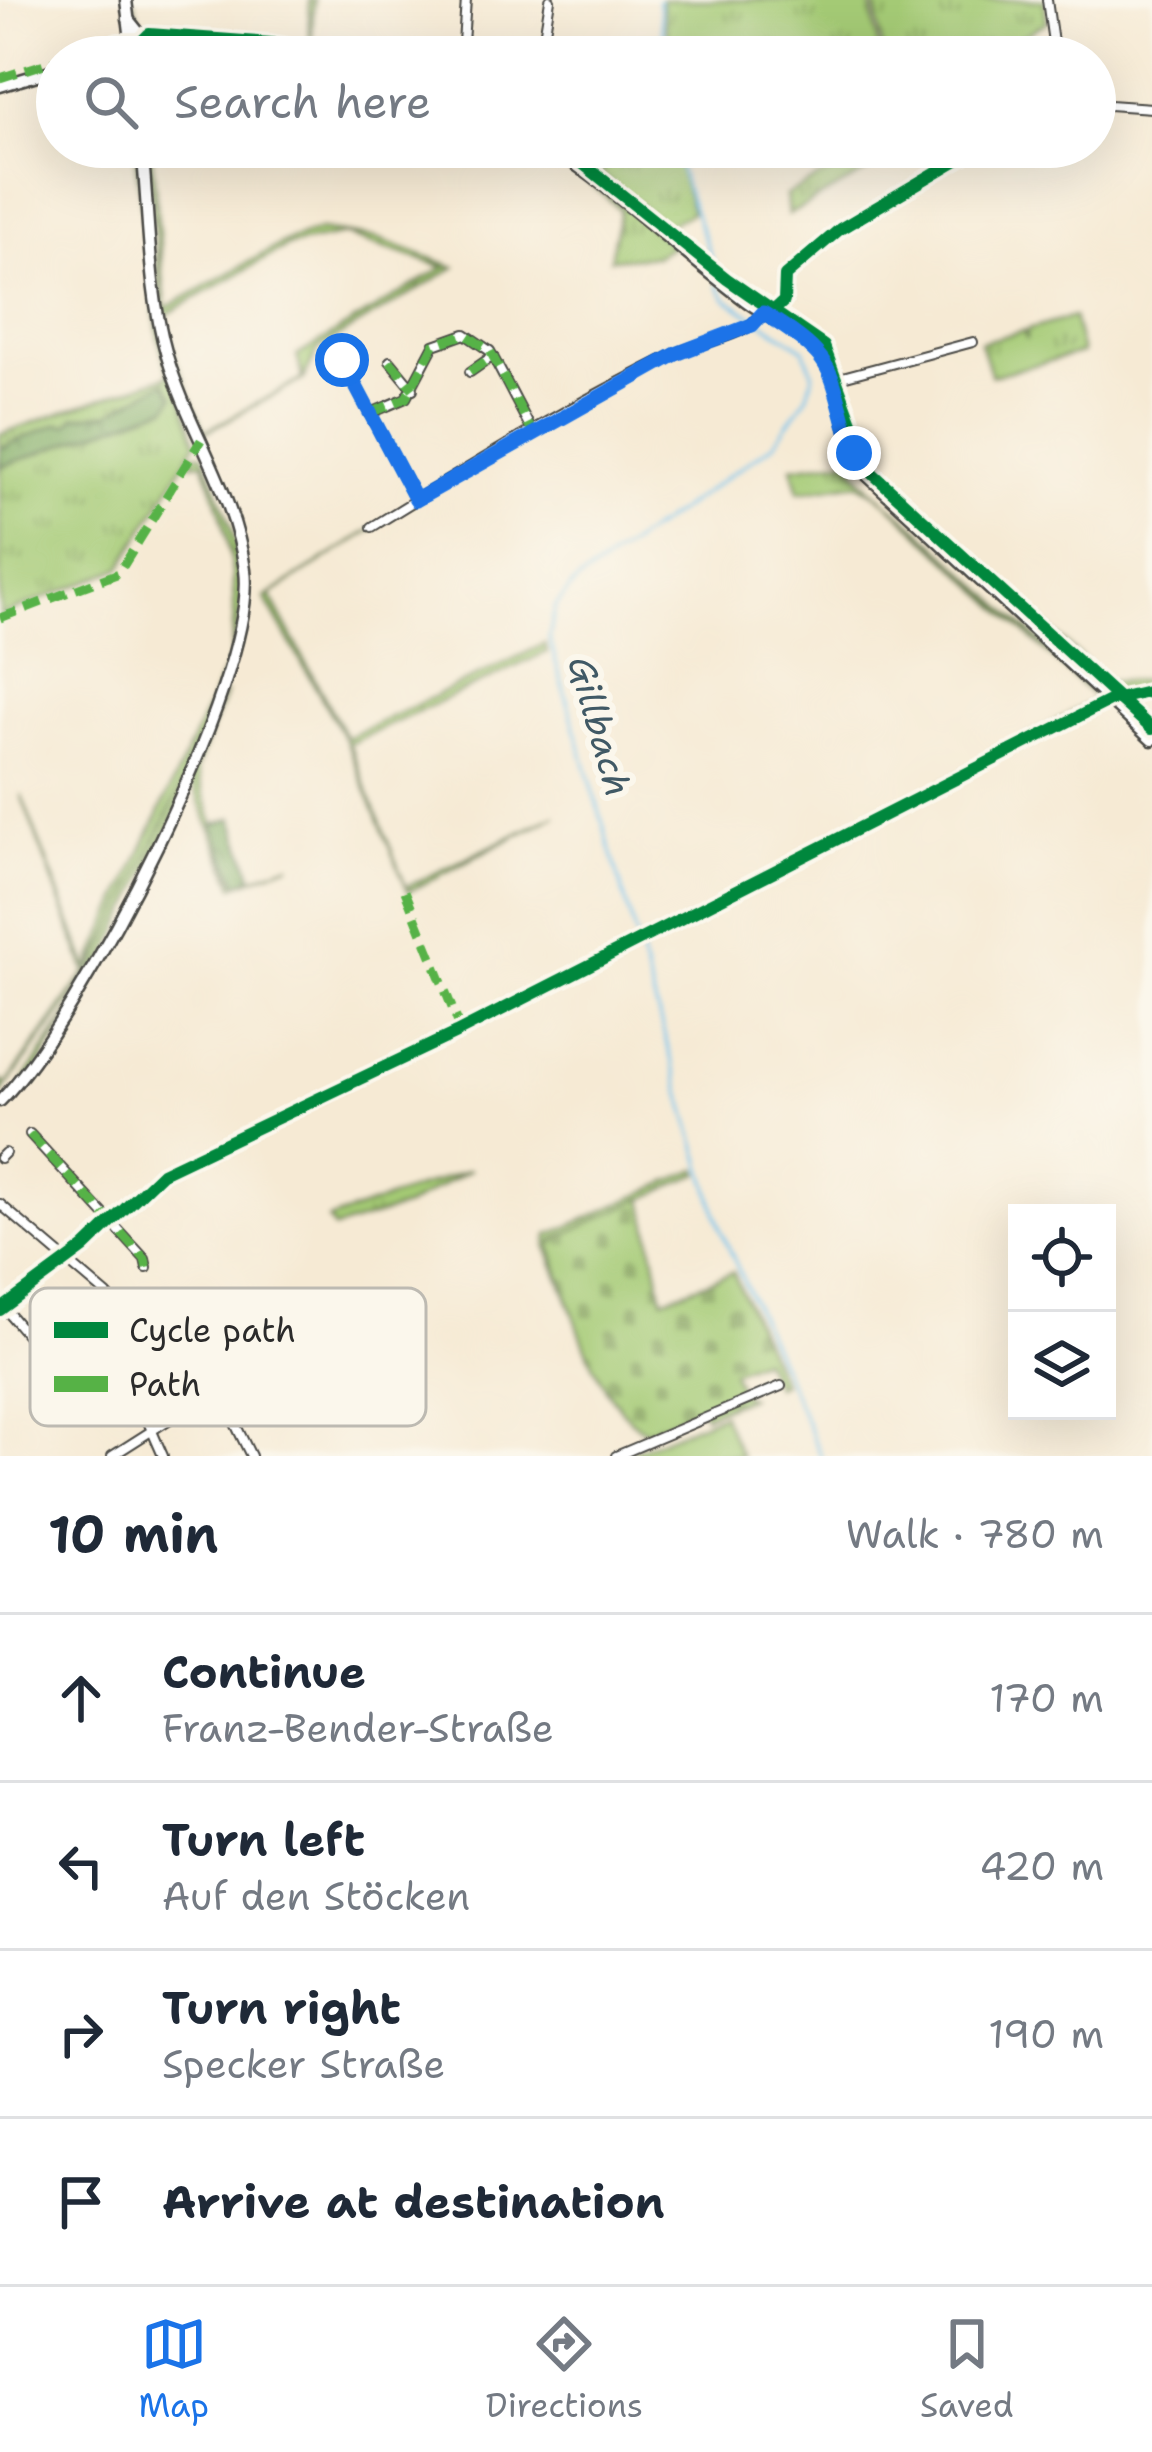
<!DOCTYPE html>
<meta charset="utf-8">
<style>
:root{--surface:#fff;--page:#f2f2f3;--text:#1f2937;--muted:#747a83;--line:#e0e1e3;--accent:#1a73e8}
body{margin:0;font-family:"Shantell Sans",sans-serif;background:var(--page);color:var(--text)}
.controls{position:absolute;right:36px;bottom:36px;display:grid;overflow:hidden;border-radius:0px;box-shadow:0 12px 48px #0002}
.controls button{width:108px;height:108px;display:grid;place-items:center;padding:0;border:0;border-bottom:3px solid var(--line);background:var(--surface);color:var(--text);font:60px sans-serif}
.stop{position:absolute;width:36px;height:36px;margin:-27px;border:9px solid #1a73e8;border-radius:50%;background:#fff}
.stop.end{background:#1a73e8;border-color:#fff;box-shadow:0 3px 12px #0008}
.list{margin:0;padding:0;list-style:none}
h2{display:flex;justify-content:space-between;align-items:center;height:156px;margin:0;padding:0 48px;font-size:51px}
h2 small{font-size:39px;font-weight:400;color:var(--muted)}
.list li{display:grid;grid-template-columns:78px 1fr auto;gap:36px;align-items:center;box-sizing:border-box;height:168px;padding:0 48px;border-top:3px solid var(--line)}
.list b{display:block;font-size:45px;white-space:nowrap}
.list p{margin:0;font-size:39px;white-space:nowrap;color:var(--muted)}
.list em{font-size:39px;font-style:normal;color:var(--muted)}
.icon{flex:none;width:66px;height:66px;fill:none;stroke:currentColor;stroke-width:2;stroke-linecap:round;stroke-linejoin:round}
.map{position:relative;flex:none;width:1152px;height:1456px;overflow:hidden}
.search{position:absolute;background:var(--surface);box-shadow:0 12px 48px #0002;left:36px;right:36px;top:36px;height:132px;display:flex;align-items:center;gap:30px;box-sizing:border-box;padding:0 42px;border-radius:66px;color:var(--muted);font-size:45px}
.sheet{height:828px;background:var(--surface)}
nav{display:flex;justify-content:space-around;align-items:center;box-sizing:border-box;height:168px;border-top:3px solid var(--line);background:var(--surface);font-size:33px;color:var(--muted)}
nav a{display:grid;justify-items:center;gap:6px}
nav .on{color:var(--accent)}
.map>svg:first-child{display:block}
.grass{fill:url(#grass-tufts);stroke:#687a50;stroke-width:3;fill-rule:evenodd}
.forest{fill:url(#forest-crowns);stroke:#576c48;stroke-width:3}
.cemetery{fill:url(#cemetery-stones);stroke:#687a50;stroke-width:3}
.pitch{fill:#a4ca74;stroke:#687a50;stroke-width:3}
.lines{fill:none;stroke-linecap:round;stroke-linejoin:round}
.stream{stroke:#71c3ed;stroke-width:3}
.minor-casing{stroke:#494844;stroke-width:12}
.major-casing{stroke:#494844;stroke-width:15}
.minor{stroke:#fff;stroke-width:8}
.major{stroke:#fff;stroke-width:10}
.quiet{stroke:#56b246;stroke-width:9;stroke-dasharray:18 9;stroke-linecap:butt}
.cycleway-casing{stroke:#fbf7ec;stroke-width:20}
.cycleway{stroke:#00873e;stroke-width:12}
.route{stroke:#1a73e8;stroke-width:15}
.labels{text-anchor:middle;stroke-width:12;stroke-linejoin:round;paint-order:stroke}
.water-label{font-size:36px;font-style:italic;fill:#405965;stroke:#fbf7ec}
.key{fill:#fbf7ec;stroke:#bdbab2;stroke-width:3}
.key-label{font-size:33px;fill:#2b2b2b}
</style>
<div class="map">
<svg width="1152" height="1456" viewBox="0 0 1152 1456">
<defs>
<pattern id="grass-tufts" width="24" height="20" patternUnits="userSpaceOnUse" patternTransform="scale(3)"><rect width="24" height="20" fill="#a4ca74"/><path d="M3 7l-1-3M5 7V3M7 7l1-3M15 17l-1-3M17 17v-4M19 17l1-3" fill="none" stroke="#86a45f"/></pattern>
<pattern id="forest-crowns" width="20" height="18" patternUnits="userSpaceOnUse" patternTransform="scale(3)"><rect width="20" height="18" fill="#83ae66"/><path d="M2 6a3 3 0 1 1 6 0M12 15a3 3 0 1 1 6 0" fill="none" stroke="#6b8e54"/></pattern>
<pattern id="cemetery-stones" width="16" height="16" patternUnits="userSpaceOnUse" patternTransform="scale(3)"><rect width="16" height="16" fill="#a4ca74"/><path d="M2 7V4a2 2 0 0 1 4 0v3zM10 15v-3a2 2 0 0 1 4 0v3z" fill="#86a45f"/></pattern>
</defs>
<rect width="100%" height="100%" fill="#fbf7ec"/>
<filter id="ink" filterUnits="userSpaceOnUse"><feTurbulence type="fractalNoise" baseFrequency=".00833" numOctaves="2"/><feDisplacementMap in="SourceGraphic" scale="24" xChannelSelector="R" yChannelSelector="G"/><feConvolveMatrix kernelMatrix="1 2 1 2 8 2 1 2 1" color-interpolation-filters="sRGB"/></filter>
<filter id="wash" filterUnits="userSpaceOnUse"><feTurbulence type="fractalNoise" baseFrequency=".004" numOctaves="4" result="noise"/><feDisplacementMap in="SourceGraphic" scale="48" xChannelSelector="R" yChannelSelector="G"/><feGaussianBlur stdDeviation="2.7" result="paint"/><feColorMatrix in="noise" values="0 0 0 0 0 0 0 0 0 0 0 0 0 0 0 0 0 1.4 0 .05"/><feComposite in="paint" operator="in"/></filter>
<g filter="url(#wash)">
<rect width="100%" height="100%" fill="#f6ead4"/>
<g class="grass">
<path d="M133,0L140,23C164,40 274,39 310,45L309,0H314L312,42L371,57L149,36L253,42L144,35Z"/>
<polygon points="661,0 870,0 880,57 671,57"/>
<polygon points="874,0 1044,0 1047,22 986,57 884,57"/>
<polygon points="134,147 138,147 157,315 196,443 121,568 0,616 0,434 169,375 158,337"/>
<path d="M146,147H151L166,308L285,242L320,230L377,238L455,267L318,349L304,379L202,434L173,364L163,315ZM344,235L444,267L297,356L303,379L205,431L176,360L166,315L288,246Z"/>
<polygon points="618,147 673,147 692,212 666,226 586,162 603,172"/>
<polygon points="877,147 896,147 897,155 788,215 786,195"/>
<path d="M568,164C603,191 640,216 671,246L656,256L610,259L620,209Z"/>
<polygon points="1073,317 1082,353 991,376 980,342 1023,331 1026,337 1027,330"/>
<path d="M195,454H203C221,498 242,546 242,594C242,681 126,911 79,987C55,1025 21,1063 0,1096V1080L6,1085L86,972L21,794L88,968L230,658C240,585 230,530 203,462L191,463Z"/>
<path d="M849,459C863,489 896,508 920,530C980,585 1040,642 1101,699L1100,704L919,796L1096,699L881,497L858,483L799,492L792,467Z"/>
<polygon points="905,494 1107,682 1152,680 1152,688 1112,690"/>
<polygon points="378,525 270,595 346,738 545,644 547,652 349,744 406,887 556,815 408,892 346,741 265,598"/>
<polygon points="226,692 196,770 232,878 239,883 291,864 234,886 191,781 104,961 25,1088 21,1084 81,995"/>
<polygon points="471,1169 405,1207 334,1229 328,1220"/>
<polygon points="697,1169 700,1173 552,1242 597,1373 547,1247 549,1235"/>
</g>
<g class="forest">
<polygon points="165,382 174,396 167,407 0,467 0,448 57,424 68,425 75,417 109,413"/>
<polygon points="233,818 253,878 238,883 213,825"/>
</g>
<path class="cemetery" d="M643,1198L663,1299L733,1272L782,1383L775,1386L762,1359L732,1371L741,1393L749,1397L704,1415L700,1408L646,1431C590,1396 573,1305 551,1247L557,1238Z"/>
<polygon class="pitch" points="722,1414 741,1456 628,1456 631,1452"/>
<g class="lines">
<g class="stream">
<polyline points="658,0 666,57"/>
<polyline points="677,147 680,171 716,271"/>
<polyline points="718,286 726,299 804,349 813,374 808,395 774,444 574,584 555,607 549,638 721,1230 821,1456"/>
</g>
</g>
</g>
<g filter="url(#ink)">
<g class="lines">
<g class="minor-casing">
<g id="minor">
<polyline points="1047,0 1055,57"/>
<polyline points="464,51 541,55"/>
<polyline points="541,56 550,0"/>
<polyline points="462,57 466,0"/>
<polyline points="1095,104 1152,108"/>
<path d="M780,322L783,279C833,219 913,186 979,147"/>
<polyline points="342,360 416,500"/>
<polyline points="390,361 413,389"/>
<polyline points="470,372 493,356"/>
<polyline points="835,379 973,342"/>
<polyline points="371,413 406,398 434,345 465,334 490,351 532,431"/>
<path d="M372,527C472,465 574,402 680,352C705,341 747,336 763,313"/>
<polyline points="1109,701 1152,691"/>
<polyline points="30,1134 145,1259 147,1268"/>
<polyline points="0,1158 5,1153"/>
<polyline points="0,1204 107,1295 131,1321 145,1364 145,1415 163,1456"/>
<path d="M4,1307C22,1332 80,1387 67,1417"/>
<polyline points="0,1310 109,1224"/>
<polyline points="218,1389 251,1456"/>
<polyline points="112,1456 236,1377 218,1337 190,1314"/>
<polyline points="616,1456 781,1386"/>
</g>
</g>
<g class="major-casing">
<g id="major">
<polyline points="126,0 133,56"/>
<polyline points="128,19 144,39 168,45"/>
<polyline points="110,57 211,47 323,57"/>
<polyline points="0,86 57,69"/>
<path d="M550,147C621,193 679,251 746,301C770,319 804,331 822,354C848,389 840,440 867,475L1152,740"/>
<path d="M0,1101C78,1024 259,676 245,570C235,494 188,428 167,356C148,290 149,215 142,147"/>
</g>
</g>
<use href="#minor" class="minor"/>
<use href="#major" class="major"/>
<g class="quiet">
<polyline points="0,78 57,60"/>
<polyline points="342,360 416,500"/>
<polyline points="390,361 413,389"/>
<polyline points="470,372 493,356"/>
<polyline points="371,413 406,398 434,345 465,334 490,351 532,431"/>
<polyline points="0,618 119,573 201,440"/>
<polyline points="405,891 461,1030"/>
<polyline points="30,1134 145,1259 147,1268"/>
</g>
<g class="cycleway-casing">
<g id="cycleway">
<polyline points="67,57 118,42 141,42 149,34 271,43 354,57"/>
<polyline points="562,147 727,279 824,346 870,471 1152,729"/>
<polyline points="773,311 784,301 785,276 840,229 979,147"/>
<polyline points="0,1310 84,1248 162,1173 456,1033 1109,701 1152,691"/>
</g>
</g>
<use href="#cycleway" class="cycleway"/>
</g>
</g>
<g class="lines" filter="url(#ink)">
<path class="route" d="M342,360L416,500L676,354L752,325L763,313C844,363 826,369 854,453"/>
</g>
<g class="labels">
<g class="water-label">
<text transform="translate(600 726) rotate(74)" y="13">Gillbach</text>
</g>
</g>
<rect x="30" y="1288" width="396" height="138" rx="18" class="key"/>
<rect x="54" y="1322" width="54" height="16" fill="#00873e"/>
<rect x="54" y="1376" width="54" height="16" fill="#56b246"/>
<g class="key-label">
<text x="129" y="1342">Cycle path</text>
<text x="129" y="1396">Path</text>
</g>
</svg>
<div class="controls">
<button><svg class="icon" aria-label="locate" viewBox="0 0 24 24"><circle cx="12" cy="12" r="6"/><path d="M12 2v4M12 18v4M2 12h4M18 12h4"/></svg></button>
<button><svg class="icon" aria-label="layers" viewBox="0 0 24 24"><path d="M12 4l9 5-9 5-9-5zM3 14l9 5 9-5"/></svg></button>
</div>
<div class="stop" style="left:342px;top:360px"></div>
<div class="stop end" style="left:854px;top:453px"></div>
<div class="search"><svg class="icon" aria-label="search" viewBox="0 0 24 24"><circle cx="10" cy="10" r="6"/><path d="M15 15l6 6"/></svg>Search here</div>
</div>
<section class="sheet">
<h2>10 min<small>Walk · 780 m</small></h2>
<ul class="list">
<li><svg class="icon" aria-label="ahead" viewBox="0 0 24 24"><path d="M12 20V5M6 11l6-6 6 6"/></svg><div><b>Continue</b><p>Franz-Bender-Straße</p></div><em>170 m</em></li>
<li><svg class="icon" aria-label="left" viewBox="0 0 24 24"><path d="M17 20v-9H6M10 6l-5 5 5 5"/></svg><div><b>Turn left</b><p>Auf den Stöcken</p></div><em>420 m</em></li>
<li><svg class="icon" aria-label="right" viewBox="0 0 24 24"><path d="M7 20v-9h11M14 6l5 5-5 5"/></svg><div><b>Turn right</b><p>Specker Straße</p></div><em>190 m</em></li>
<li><svg class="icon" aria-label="arrive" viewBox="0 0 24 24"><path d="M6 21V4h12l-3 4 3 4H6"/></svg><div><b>Arrive at destination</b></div></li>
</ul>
</section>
<nav>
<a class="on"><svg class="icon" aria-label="map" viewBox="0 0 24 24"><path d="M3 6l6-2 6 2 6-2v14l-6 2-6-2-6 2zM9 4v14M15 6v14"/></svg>Map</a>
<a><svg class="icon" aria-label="directions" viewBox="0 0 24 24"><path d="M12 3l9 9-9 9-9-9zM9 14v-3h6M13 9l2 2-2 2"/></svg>Directions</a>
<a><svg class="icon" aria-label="saved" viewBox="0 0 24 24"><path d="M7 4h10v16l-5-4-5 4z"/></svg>Saved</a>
</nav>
